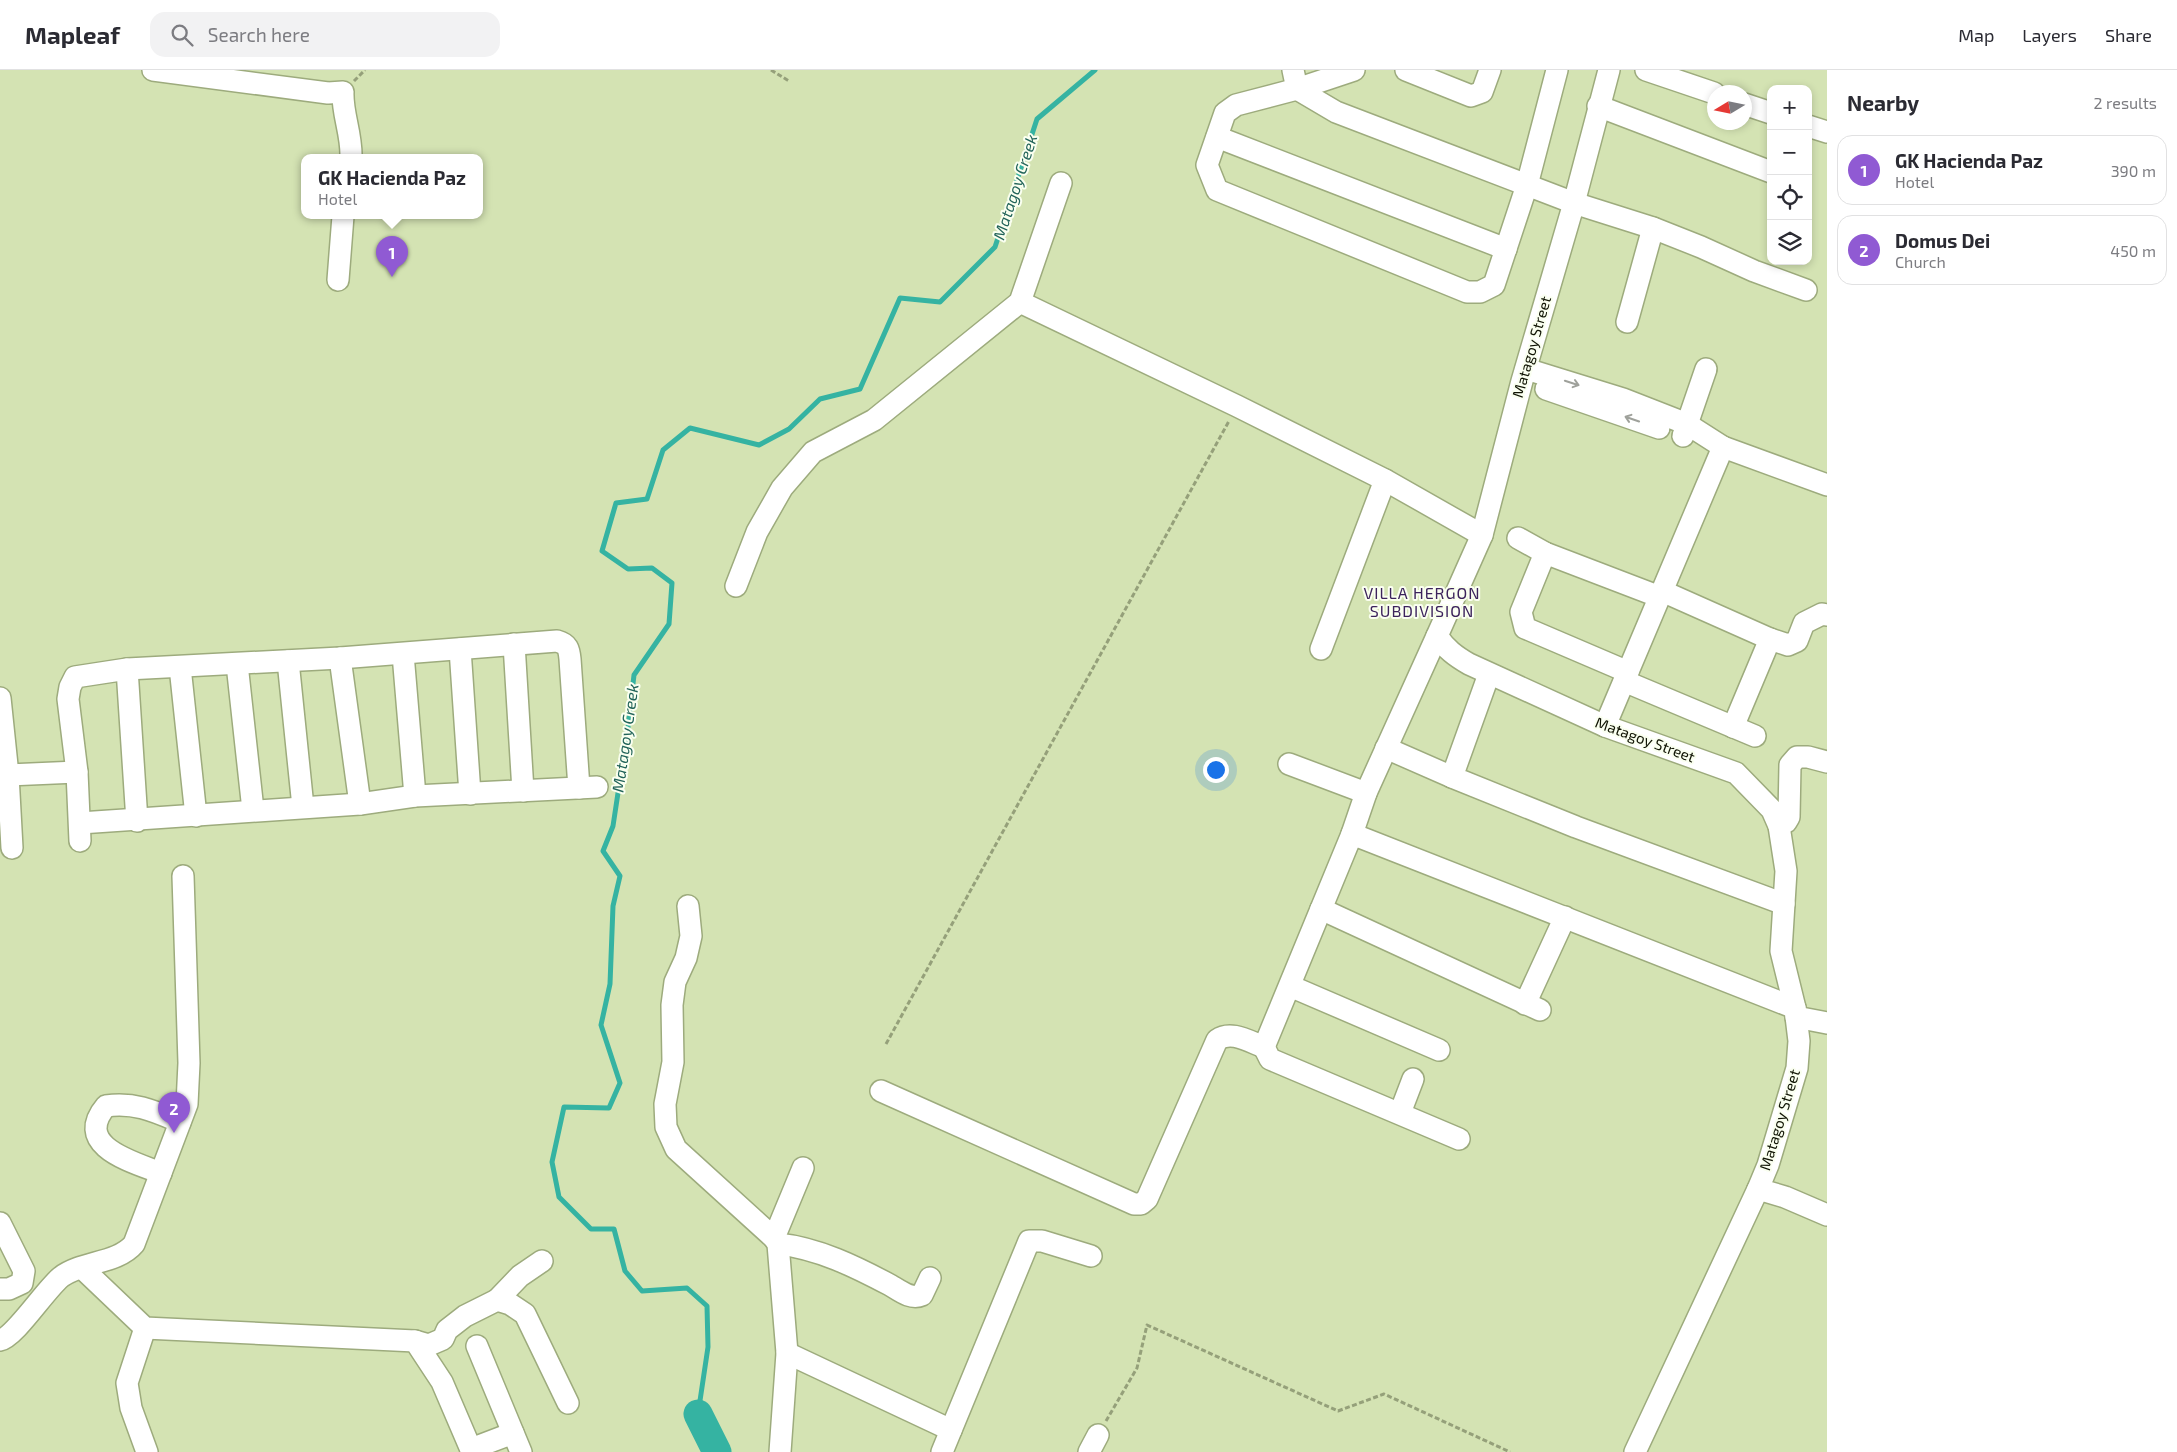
<!DOCTYPE html>
<meta charset="utf-8">
<style>
:root{--surface:#fff;--page:#f2f2f3;--text:#2b2b33;--muted:#7c7c81;--line:#e1e1e2;--accent:#905ad3}
body{margin:0;font-family:"Exo 2",sans-serif;background:var(--page);color:var(--text)}
.controls{position:absolute;right:15px;top:15px;display:grid;overflow:hidden;border-radius:10px;box-shadow:0 2px 8px #0003}
.controls button{width:45px;height:45px;display:grid;place-items:center;padding:0;border:0;border-bottom:1px solid var(--line);background:var(--surface);color:var(--text);font:25px sans-serif}
.compass{position:absolute;left:1707px;top:15px;width:45px;height:45px;border-radius:50%;background:var(--surface);box-shadow:0 2px 8px #0003;rotate:260deg}
.you{position:absolute;left:1215px;top:699px;width:18px;height:18px;margin:-12px;border:4px solid #fff;border-radius:50%;background:#1a73e8;box-shadow:0 0 0 8px #1a73e833}
.badge{display:grid;place-items:center;width:32px;height:32px;border-radius:50%;background:var(--accent);color:#fff;font-size:16px;font-weight:700}
.pin{position:absolute;translate:-50% -41px;filter:drop-shadow(0 1px 2px #0008)}
.pin::after{content:'';position:absolute;top:26px;width:18px;height:15px;background:inherit;clip-path:polygon(0 0,100% 0,50% 100%)}
.popup{position:absolute;left:301px;top:84px;width:182px;height:65px;box-sizing:border-box;display:grid;place-content:center;border-radius:10px;background:var(--surface);filter:drop-shadow(0 1px 4px #0005);font-size:16px;white-space:nowrap;color:var(--muted)}
.popup b{font-size:19px;color:var(--text)}
.popup::after{content:'';position:absolute;left:50%;top:100%;margin-left:-10px;border:10px solid transparent;border-top-color:var(--surface)}
.list{margin:0;padding:0;list-style:none}
h2{display:flex;justify-content:space-between;align-items:center;height:65px;margin:0;padding:0 20px;font-size:21px}
h2 small{font-size:16px;font-weight:400;color:var(--muted)}
.list li{display:grid;grid-template-columns:32px 1fr auto;gap:15px;align-items:center;box-sizing:border-box;height:70px;margin:0 10px 10px;padding:0 10px;border:1px solid var(--line);border-radius:15px}
.list b{display:block;font-size:19px;white-space:nowrap}
.list p{margin:0;font-size:16px;white-space:nowrap;color:var(--muted)}
.list em{font-size:16px;font-style:normal;color:var(--muted)}
.icon{flex:none;width:28px;height:28px;fill:none;stroke:currentColor;stroke-width:2;stroke-linecap:round;stroke-linejoin:round}
.map{position:relative;flex:none;width:1827px;height:1382px;overflow:hidden}
header{display:flex;align-items:center;gap:30px;box-sizing:border-box;height:70px;padding:0 25px;background:var(--surface);border-bottom:1px solid var(--line)}
header strong{font-size:24px}
nav{display:flex;gap:28px;margin-inline-start:auto;font-size:18px}
.search{width:350px;height:45px;background:var(--page);display:flex;align-items:center;gap:12px;box-sizing:border-box;padding:0 18px;border-radius:15px;color:var(--muted);font-size:19px}
main{display:flex}
aside{flex:1;background:var(--surface)}
.map>svg:first-child{display:block}
.lines{fill:none;stroke-linecap:round;stroke-linejoin:round}
.stream{stroke:#35b3a2;stroke-width:5}
.river{stroke:#35b3a2;stroke-width:29}
.minor-casing{stroke:#9dab7d;stroke-width:24}
.path{stroke:#95a07a;stroke-width:3;stroke-dasharray:5 2.5;stroke-linecap:butt}
.minor{stroke:#fff;stroke-width:21}
.oneway{stroke:#9fa19b}
.labels{text-anchor:middle;stroke-width:4;stroke-linejoin:round;paint-order:stroke}
.street-label{font-size:15px;fill:#101404;stroke:#fafff0}
.water-label{font-size:16px;font-style:italic;fill:#216359;stroke:#fafff0}
.neighbourhood-label{font-size:16px;letter-spacing:1px;fill:#3c235c;stroke:#fafff0}
</style>
<header>
<strong>Mapleaf</strong>
<div class="search"><svg class="icon" aria-label="search" viewBox="0 0 24 24"><circle cx="10" cy="10" r="6"/><path d="M15 15l6 6"/></svg>Search here</div>
<nav><a>Map</a><a>Layers</a><a>Share</a></nav>
</header>
<main>
<div class="map">
<svg width="1827" height="1382" viewBox="0 0 1827 1382">
<rect width="100%" height="100%" fill="#d4e3b3"/>
<g class="lines">
<polyline class="stream" points="698,1344 708,1277 707,1236 687,1218 642,1221 625,1201 614,1159 591,1159 559,1127 552,1092 564,1037 609,1038 620,1013 601,955 610,914 613,836 620,806 603,781 613,756 628,657 634,605 669,554 672,513 652,498 628,499 602,481 616,433 647,429 663,380 690,358 759,375 789,359 820,329 860,319 900,228 940,232 995,177 1037,49 1095,0"/>
<polyline class="river" points="698,1344 717,1382"/>
<g class="minor-casing">
<g id="minor">
<path d="M153,0L328,23L343,22C342,44 352,64 351,88"/>
<polyline points="1293,0 1297,19 1336,42 1574,133 1653,158 1701,177 1754,201 1806,220"/>
<polyline points="1354,0 1297,19 1236,35 1225,43 1207,95 1217,120 1467,222 1480,222 1494,215 1527,115 1557,0"/>
<polyline points="1406,0 1471,26 1482,22 1490,0"/>
<path d="M1609,0L1574,133L1522,311L1482,465L1437,566C1446,579 1455,586 1469,594L1605,656L1736,703L1772,740L1779,756L1786,801L1781,881L1795,938L1799,971L1797,998L1768,1095L1758,1119L1635,1382"/>
<polyline points="1646,0 1714,23"/>
<polyline points="1744,34 1771,43"/>
<polyline points="1598,36 1771,102"/>
<polyline points="1808,56 1827,62"/>
<polyline points="1217,67 1506,179"/>
<polyline points="338,210 343,146"/>
<polyline points="1020,232 1237,336 1385,410 1482,465"/>
<polyline points="1627,252 1653,158"/>
<polyline points="1526,299 1623,329 1687,354 1723,377 1827,415"/>
<polyline points="1546,319 1659,358"/>
<polyline points="1683,366 1706,299"/>
<polyline points="1518,468 1545,483 1660,527"/>
<polyline points="1545,483 1521,542 1525,558 1628,602"/>
<polyline points="736,516 757,462 782,418 813,382 874,350 1020,232 1061,113"/>
<polyline points="1662,521 1770,569 1788,575 1797,571 1804,553 1822,544 1827,545"/>
<polyline points="514,574 523,721"/>
<polyline points="460,579 470,724"/>
<polyline points="1321,579 1385,410"/>
<polyline points="403,584 415,726"/>
<polyline points="340,588 360,734"/>
<polyline points="288,591 303,737"/>
<polyline points="237,594 253,740"/>
<polyline points="180,597 196,746"/>
<polyline points="127,599 137,751"/>
<polyline points="1489,604 1452,707 1576,757 1784,834"/>
<polyline points="1624,611 1755,666"/>
<polyline points="0,628 8,705 12,778"/>
<polyline points="1605,656 1723,377"/>
<polyline points="1733,657 1770,569"/>
<polyline points="1386,678 1452,707"/>
<polyline points="1289,694 1366,723"/>
<polyline points="8,705 77,702"/>
<polyline points="80,753 360,734 415,726 597,717"/>
<polyline points="1779,756 1786,752 1789,747 1790,695 1797,687 1808,687 1827,692"/>
<polyline points="1352,764 1366,723 1437,566"/>
<path d="M80,771L77,702L68,629L70,617L75,607L127,599L340,588L557,571C568,574 569,579 570,589L579,718"/>
<polyline points="688,836 691,866 686,888 675,912 672,935 673,992 665,1034 666,1057 676,1079 774,1168 778,1174 787,1283 780,1382"/>
<polyline points="1321,839 1540,940"/>
<polyline points="1290,916 1439,980"/>
<polyline points="1525,934 1565,847"/>
<polyline points="1796,947 1827,953"/>
<polyline points="1264,977 1270,989 1459,1069"/>
<path d="M881,1021L1134,1134H1141L1147,1129L1217,970C1231,960 1248,971 1264,977L1352,764L1795,938"/>
<polyline points="1400,1043 1413,1009"/>
<path d="M161,1103C133,1092 72,1076 106,1036C135,1032 154,1041 180,1052"/>
<polyline points="1758,1119 1785,1127 1827,1145"/>
<polyline points="0,1153 24,1201 22,1213 9,1219 0,1219"/>
<polyline points="774,1168 803,1098"/>
<path d="M778,1174C818,1178 856,1197 890,1215C900,1221 911,1230 922,1225L930,1208"/>
<polyline points="82,1198 145,1258 415,1271 442,1312 472,1382"/>
<polyline points="497,1230 520,1206 542,1191"/>
<polyline points="145,1258 127,1313 131,1338 147,1382"/>
<path d="M0,1270C15,1267 45,1220 61,1207C82,1191 117,1194 134,1174L187,1034L189,993L183,806"/>
<polyline points="415,1271 429,1275 443,1269 447,1260 465,1246 497,1230 510,1234 525,1244 568,1333"/>
<polyline points="477,1276 521,1382"/>
<polyline points="787,1283 951,1360"/>
<polyline points="471,1379 513,1363"/>
<polyline points="942,1382 1029,1171 1042,1171 1091,1186"/>
<polyline points="1089,1382 1098,1365"/>
</g>
</g>
<g class="path">
<polyline points="771,0 789,11"/>
<polyline points="354,11 365,0"/>
<polyline points="886,974 1229,351"/>
<polyline points="1106,1351 1137,1298 1147,1255 1338,1341 1384,1324 1510,1382"/>
</g>
<use href="#minor" class="minor"/>
</g>
<defs><path id="oneway-shaft" d="M-6 0H5M1.5-3L5.5 0L1.5 3" fill="none" stroke-width="1.6" stroke-linecap="round" stroke-linejoin="round" transform="scale(1.25)"/></defs>
<g class="oneway">
<use href="#oneway-shaft" transform="translate(1572 313) rotate(18)"/>
<use href="#oneway-shaft" transform="translate(1632 349) rotate(-161)"/>
</g>
<g class="labels">
<g class="street-label">
<text transform="translate(1532 277) rotate(-74)" y="5">Matagoy Street</text>
<text transform="translate(1645 670) rotate(20)" y="5">Matagoy Street</text>
<text transform="translate(1780 1050) rotate(-73)" y="5">Matagoy Street</text>
</g>
<g class="water-label">
<text transform="translate(1015 117) rotate(-72)" y="6">Matagoy Creek</text>
<text transform="translate(625 668) rotate(-82)" y="6">Matagoy Creek</text>
</g>
<g class="neighbourhood-label">
<text x="1422" y="529">VILLA HERGON<tspan x="1422" dy="18">SUBDIVISION</tspan></text>
</g>
</g>
</svg>
<div class="controls">
<button>+</button>
<button>−</button>
<button><svg class="icon" aria-label="locate" viewBox="0 0 24 24"><circle cx="12" cy="12" r="6"/><path d="M12 2v4M12 18v4M2 12h4M18 12h4"/></svg></button>
<button><svg class="icon" aria-label="layers" viewBox="0 0 24 24"><path d="M12 4l9 5-9 5-9-5zM3 14l9 5 9-5"/></svg></button>
</div>
<svg class="compass" viewBox="-18 -18 36 36"><path d="M0-13l5 13h-10z" fill="#e53935"/><path d="M0 13l5-13h-10z" fill="#7c7c81"/></svg>
<div class="you"></div>
<div class="pin badge" style="left:392px;top:207px">1</div>
<div class="popup"><b>GK Hacienda Paz</b>Hotel</div>
<div class="pin badge" style="left:174px;top:1063px">2</div>
</div>
<aside>
<h2>Nearby<small>2 results</small></h2>
<ul class="list">
<li><span class="badge">1</span><div><b>GK Hacienda Paz</b><p>Hotel</p></div><em>390 m</em></li>
<li><span class="badge">2</span><div><b>Domus Dei</b><p>Church</p></div><em>450 m</em></li>
</ul>
</aside>
</main>
